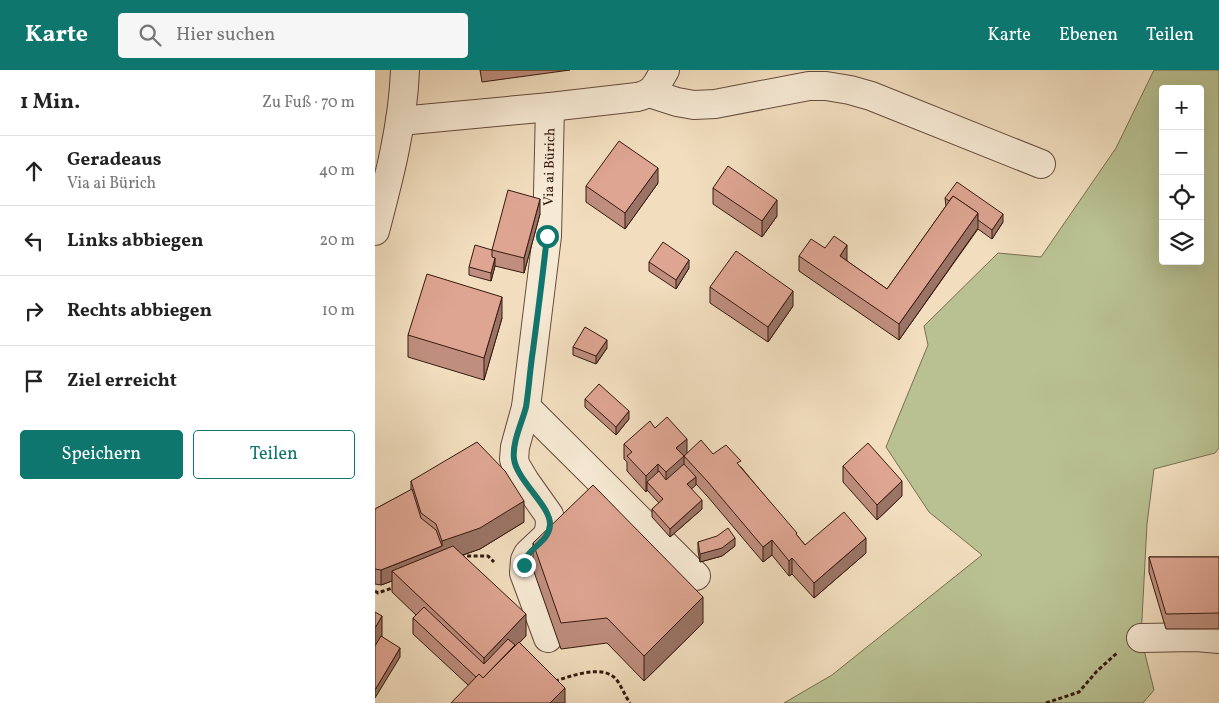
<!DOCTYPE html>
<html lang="de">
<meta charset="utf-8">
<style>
:root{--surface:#fff;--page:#f6f6f6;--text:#222;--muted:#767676;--line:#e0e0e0;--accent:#0f766e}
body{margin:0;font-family:Vollkorn,serif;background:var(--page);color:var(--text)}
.controls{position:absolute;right:15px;top:15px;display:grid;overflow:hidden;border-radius:5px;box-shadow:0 5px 20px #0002}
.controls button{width:45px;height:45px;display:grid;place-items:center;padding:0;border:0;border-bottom:1px solid var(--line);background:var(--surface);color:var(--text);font:25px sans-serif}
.stop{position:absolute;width:15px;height:15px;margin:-11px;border:4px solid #0f766e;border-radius:50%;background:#fff}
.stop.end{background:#0f766e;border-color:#fff;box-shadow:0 1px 5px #0008}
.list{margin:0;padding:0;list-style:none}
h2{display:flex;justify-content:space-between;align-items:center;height:65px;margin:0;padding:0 20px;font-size:21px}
h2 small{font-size:16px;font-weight:400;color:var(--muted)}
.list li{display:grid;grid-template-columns:32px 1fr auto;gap:15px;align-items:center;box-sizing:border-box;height:70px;padding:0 20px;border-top:1px solid var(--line)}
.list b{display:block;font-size:19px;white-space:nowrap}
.list p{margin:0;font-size:16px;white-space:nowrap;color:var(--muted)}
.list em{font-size:16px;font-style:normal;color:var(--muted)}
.actions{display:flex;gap:10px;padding:15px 20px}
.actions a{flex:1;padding:11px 0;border:1px solid var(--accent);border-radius:5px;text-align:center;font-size:18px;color:var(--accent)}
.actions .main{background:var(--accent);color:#fff}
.icon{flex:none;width:28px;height:28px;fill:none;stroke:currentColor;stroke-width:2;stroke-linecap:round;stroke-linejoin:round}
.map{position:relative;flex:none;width:844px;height:633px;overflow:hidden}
header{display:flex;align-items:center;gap:30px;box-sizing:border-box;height:70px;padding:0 25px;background:var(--accent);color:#fff}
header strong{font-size:24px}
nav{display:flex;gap:28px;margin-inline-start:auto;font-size:18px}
.search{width:350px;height:45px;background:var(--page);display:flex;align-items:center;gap:12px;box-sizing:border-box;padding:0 18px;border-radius:5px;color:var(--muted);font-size:19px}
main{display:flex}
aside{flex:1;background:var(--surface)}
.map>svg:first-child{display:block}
.green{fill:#b9c192;stroke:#786e51;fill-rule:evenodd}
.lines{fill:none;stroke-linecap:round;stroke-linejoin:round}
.minor-casing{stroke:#654b3c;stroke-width:30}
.path{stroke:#361a10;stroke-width:3;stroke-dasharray:4 2.5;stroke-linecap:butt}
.minor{stroke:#f7ead5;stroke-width:28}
.wall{fill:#bf8e7e;stroke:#361a10}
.shaded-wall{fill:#9b7466;stroke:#361a10}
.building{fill:#dea592;stroke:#361a10}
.route{stroke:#0f766e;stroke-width:6}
.labels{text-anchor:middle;stroke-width:5;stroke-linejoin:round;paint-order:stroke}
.street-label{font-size:14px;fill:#361a10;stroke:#f7ead5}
</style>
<header>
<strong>Karte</strong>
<div class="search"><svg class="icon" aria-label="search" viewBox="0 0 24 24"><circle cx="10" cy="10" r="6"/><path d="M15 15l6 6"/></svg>Hier suchen</div>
<nav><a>Karte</a><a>Ebenen</a><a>Teilen</a></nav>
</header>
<main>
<aside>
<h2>1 Min.<small>Zu Fuß · 70 m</small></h2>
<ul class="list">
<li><svg class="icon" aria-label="ahead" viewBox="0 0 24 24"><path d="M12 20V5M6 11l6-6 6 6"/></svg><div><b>Geradeaus</b><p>Via ai Bürich</p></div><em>40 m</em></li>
<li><svg class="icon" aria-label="left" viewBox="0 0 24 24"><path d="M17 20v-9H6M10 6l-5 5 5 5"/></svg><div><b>Links abbiegen</b></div><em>20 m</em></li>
<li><svg class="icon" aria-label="right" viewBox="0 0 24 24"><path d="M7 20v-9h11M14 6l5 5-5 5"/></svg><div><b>Rechts abbiegen</b></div><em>10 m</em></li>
<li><svg class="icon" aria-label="arrive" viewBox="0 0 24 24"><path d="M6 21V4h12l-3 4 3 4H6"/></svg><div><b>Ziel erreicht</b></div></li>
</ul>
<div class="actions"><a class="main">Speichern</a><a>Teilen</a></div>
</aside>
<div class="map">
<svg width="844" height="633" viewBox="0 0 844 633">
<rect width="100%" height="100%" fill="#f2debf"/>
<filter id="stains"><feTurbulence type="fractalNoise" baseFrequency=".004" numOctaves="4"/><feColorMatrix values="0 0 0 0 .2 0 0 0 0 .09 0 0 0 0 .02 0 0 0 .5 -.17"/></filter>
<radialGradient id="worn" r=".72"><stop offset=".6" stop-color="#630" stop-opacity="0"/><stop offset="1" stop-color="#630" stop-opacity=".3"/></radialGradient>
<path class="green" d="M779,0H844V378L840,383L779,399L772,454L766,568L779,620L768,633H409L457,605L607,485L554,442L511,377L553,275L549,256L623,183L666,187L741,78ZM788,19H825V191H788Z"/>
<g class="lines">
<g class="minor-casing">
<g id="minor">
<polyline points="274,23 302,32 319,35 340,34 434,16 451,16 475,20 496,26 666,94"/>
<path d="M25,51L175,37L262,27C280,23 281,15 290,0"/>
<path d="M0,161C14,108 28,55 30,0"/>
<polyline points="151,337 321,506"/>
<path id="s1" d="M173,568L149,503L150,490L153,484L171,467L174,461L175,453L174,445L150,411L141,396L139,389L140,377L151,337L172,166L175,37"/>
<polyline points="766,568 821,567 844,569"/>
</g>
</g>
<g class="path">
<polyline points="86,488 91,486 113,486 119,492"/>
<polyline points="0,521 3,523 20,517"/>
<path d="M180,611C197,606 227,594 241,609C246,615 250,626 255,633"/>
<polyline points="671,633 704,622 722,601 742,583"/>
</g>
<use href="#minor" class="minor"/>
</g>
<g class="wall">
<polygon points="105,0 195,0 107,12"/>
<polygon points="283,113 250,159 211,132 211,116"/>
<polygon points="338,118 402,146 387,167 338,134"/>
<polygon points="570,128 628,152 617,169 603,159 524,270 424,201 424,186 450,178 472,191 512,219 571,136"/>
<polygon points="165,144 149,203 120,196 116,211 94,205 94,197"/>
<polygon points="274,192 314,198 301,219 274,201"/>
<polygon points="335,217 418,236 393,272 335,233"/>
<polygon points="127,248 109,310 33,287 33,265"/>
<polygon points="198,277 232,278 221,294 198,285"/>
<polygon points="210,329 254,349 241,365 210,337"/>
<polygon points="280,358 312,384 338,384 366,397 430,475 491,483 439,528 417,504 414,506 397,485 388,492 333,427 321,414 316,419 327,439 295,467 277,447 277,439 284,433 272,420 271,422 252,401 252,392 249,389 249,374"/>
<polygon points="468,396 527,426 502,450 468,412"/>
<polygon points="36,411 149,452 105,479 88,485 151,566 144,572 190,633 93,615 38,564 38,548 41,545 17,522 17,511 6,515 0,514 0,439 36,420"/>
<polygon points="323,472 360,476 347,486 325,492 323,481"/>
<polygon points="158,473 328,553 269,611 232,573 186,579 158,499"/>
<polygon points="774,487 844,487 844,559 791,559 774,502"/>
</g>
<g class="shaded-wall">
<polygon points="283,98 283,113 250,159 250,143"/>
<polygon points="165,129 165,144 149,203 149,188"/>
<polygon points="402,130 402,146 387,167 387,151"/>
<polygon points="603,143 603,158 524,270 524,254"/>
<polygon points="628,144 628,152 617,169 617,160"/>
<polygon points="472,175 472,191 465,186"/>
<polygon points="120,188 120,196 116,211 116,203"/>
<polygon points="314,190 314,198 301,219 301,210"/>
<polygon points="418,221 418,236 393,272 393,257"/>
<polygon points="127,227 127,248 109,310 109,288"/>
<polygon points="232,270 232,278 221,294 221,286"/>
<polygon points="254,341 254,349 241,365 241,357"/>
<polygon points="312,369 312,385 309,387 309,402 291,418 291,402 301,378"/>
<polygon points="283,394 283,409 272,412 272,420 271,422 271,406"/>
<polygon points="321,407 321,415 312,423 312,414"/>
<polygon points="527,411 527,426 502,450 502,435"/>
<polygon points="327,430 327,439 295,467 295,459"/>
<polygon points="149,431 149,452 105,479 67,492 17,501 17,511 6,515 6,500 67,476 67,471"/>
<polygon points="360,468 360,476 347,486 325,492 325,484"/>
<polygon points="491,468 491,483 439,528 439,513"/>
<polygon points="397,470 397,485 388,492 388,477"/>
<polygon points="417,488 417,504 414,506 414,491"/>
<polygon points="328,527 328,553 269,611 269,586"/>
<polygon points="151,544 151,566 109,609 109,588"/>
<polygon points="7,546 7,572 0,583 0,558"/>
<polygon points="25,578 25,587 0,628 0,620"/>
<polygon points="190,618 190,633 175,633"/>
</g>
<g class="building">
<polygon points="244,71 283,98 250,143 211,116"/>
<polygon points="353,96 402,130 387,151 338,118"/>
<polygon points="582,112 628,144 617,160 603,150 603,143 578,126 574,131 570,128"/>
<polygon points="133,120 165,129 149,188 117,180"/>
<polygon points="578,126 603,143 524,254 424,186 436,169 450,178 459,166 472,175 465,186 512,219"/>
<polygon points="288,172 314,190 301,210 274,192"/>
<polygon points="100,175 117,180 117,187 120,188 116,203 94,197"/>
<polygon points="361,181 418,221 393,257 335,217"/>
<polygon points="52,204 127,227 109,288 33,265"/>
<polygon points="210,257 232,270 221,286 198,277"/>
<polygon points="224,314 254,341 241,357 210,329"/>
<polygon points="292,347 312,369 301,378 309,386 291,402 283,394 271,406 252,386 257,382 249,374 275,351 280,358"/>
<polygon points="326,370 338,384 351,375 366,391 362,393 422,463 421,464 430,475 469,442 491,468 439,513 417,488 414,491 397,470 388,477 333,412 309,386"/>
<polygon points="102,372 130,401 149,431 105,458 67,471 61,454 46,443 36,411"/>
<polygon points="493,373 527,411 502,435 468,396"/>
<polygon points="309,394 321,407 312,414 327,430 295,459 277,439 288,429 272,412 284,401 291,410"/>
<polygon points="218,415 328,527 269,586 232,548 186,553 158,473"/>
<polygon points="37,419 46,448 61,460 67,476 6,500 0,499 0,439"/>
<polygon points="353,458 360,468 347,478 325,484 323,472 342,466"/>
<polygon points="78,476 151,544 109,588 17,501"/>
<polygon points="774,487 844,487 844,543 791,544"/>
<polygon points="49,537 109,594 133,569 140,575 108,608 104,604 101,607 38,548"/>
<polygon points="0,542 7,546 0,558"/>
<polygon points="6,566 25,578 0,620 0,576"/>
<polygon points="144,572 190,618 175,633 76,633 104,604 108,608"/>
</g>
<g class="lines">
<path class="route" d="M149,495C151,478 174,473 175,455C176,436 142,411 139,389C137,372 147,353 151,337C154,318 155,299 158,280C163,242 168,204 172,166"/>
</g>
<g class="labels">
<g class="street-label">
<text dy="5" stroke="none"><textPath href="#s1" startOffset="498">Via ai Bürich</textPath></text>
</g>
</g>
<rect width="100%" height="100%" filter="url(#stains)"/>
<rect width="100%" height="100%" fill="url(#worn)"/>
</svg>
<div class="controls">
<button>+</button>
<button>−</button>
<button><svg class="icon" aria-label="locate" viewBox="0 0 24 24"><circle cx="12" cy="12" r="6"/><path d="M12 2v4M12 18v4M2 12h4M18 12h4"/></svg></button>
<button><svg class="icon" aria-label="layers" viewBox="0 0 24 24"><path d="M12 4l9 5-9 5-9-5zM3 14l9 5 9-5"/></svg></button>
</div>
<div class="stop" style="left:172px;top:166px"></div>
<div class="stop end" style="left:149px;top:495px"></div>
</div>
</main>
